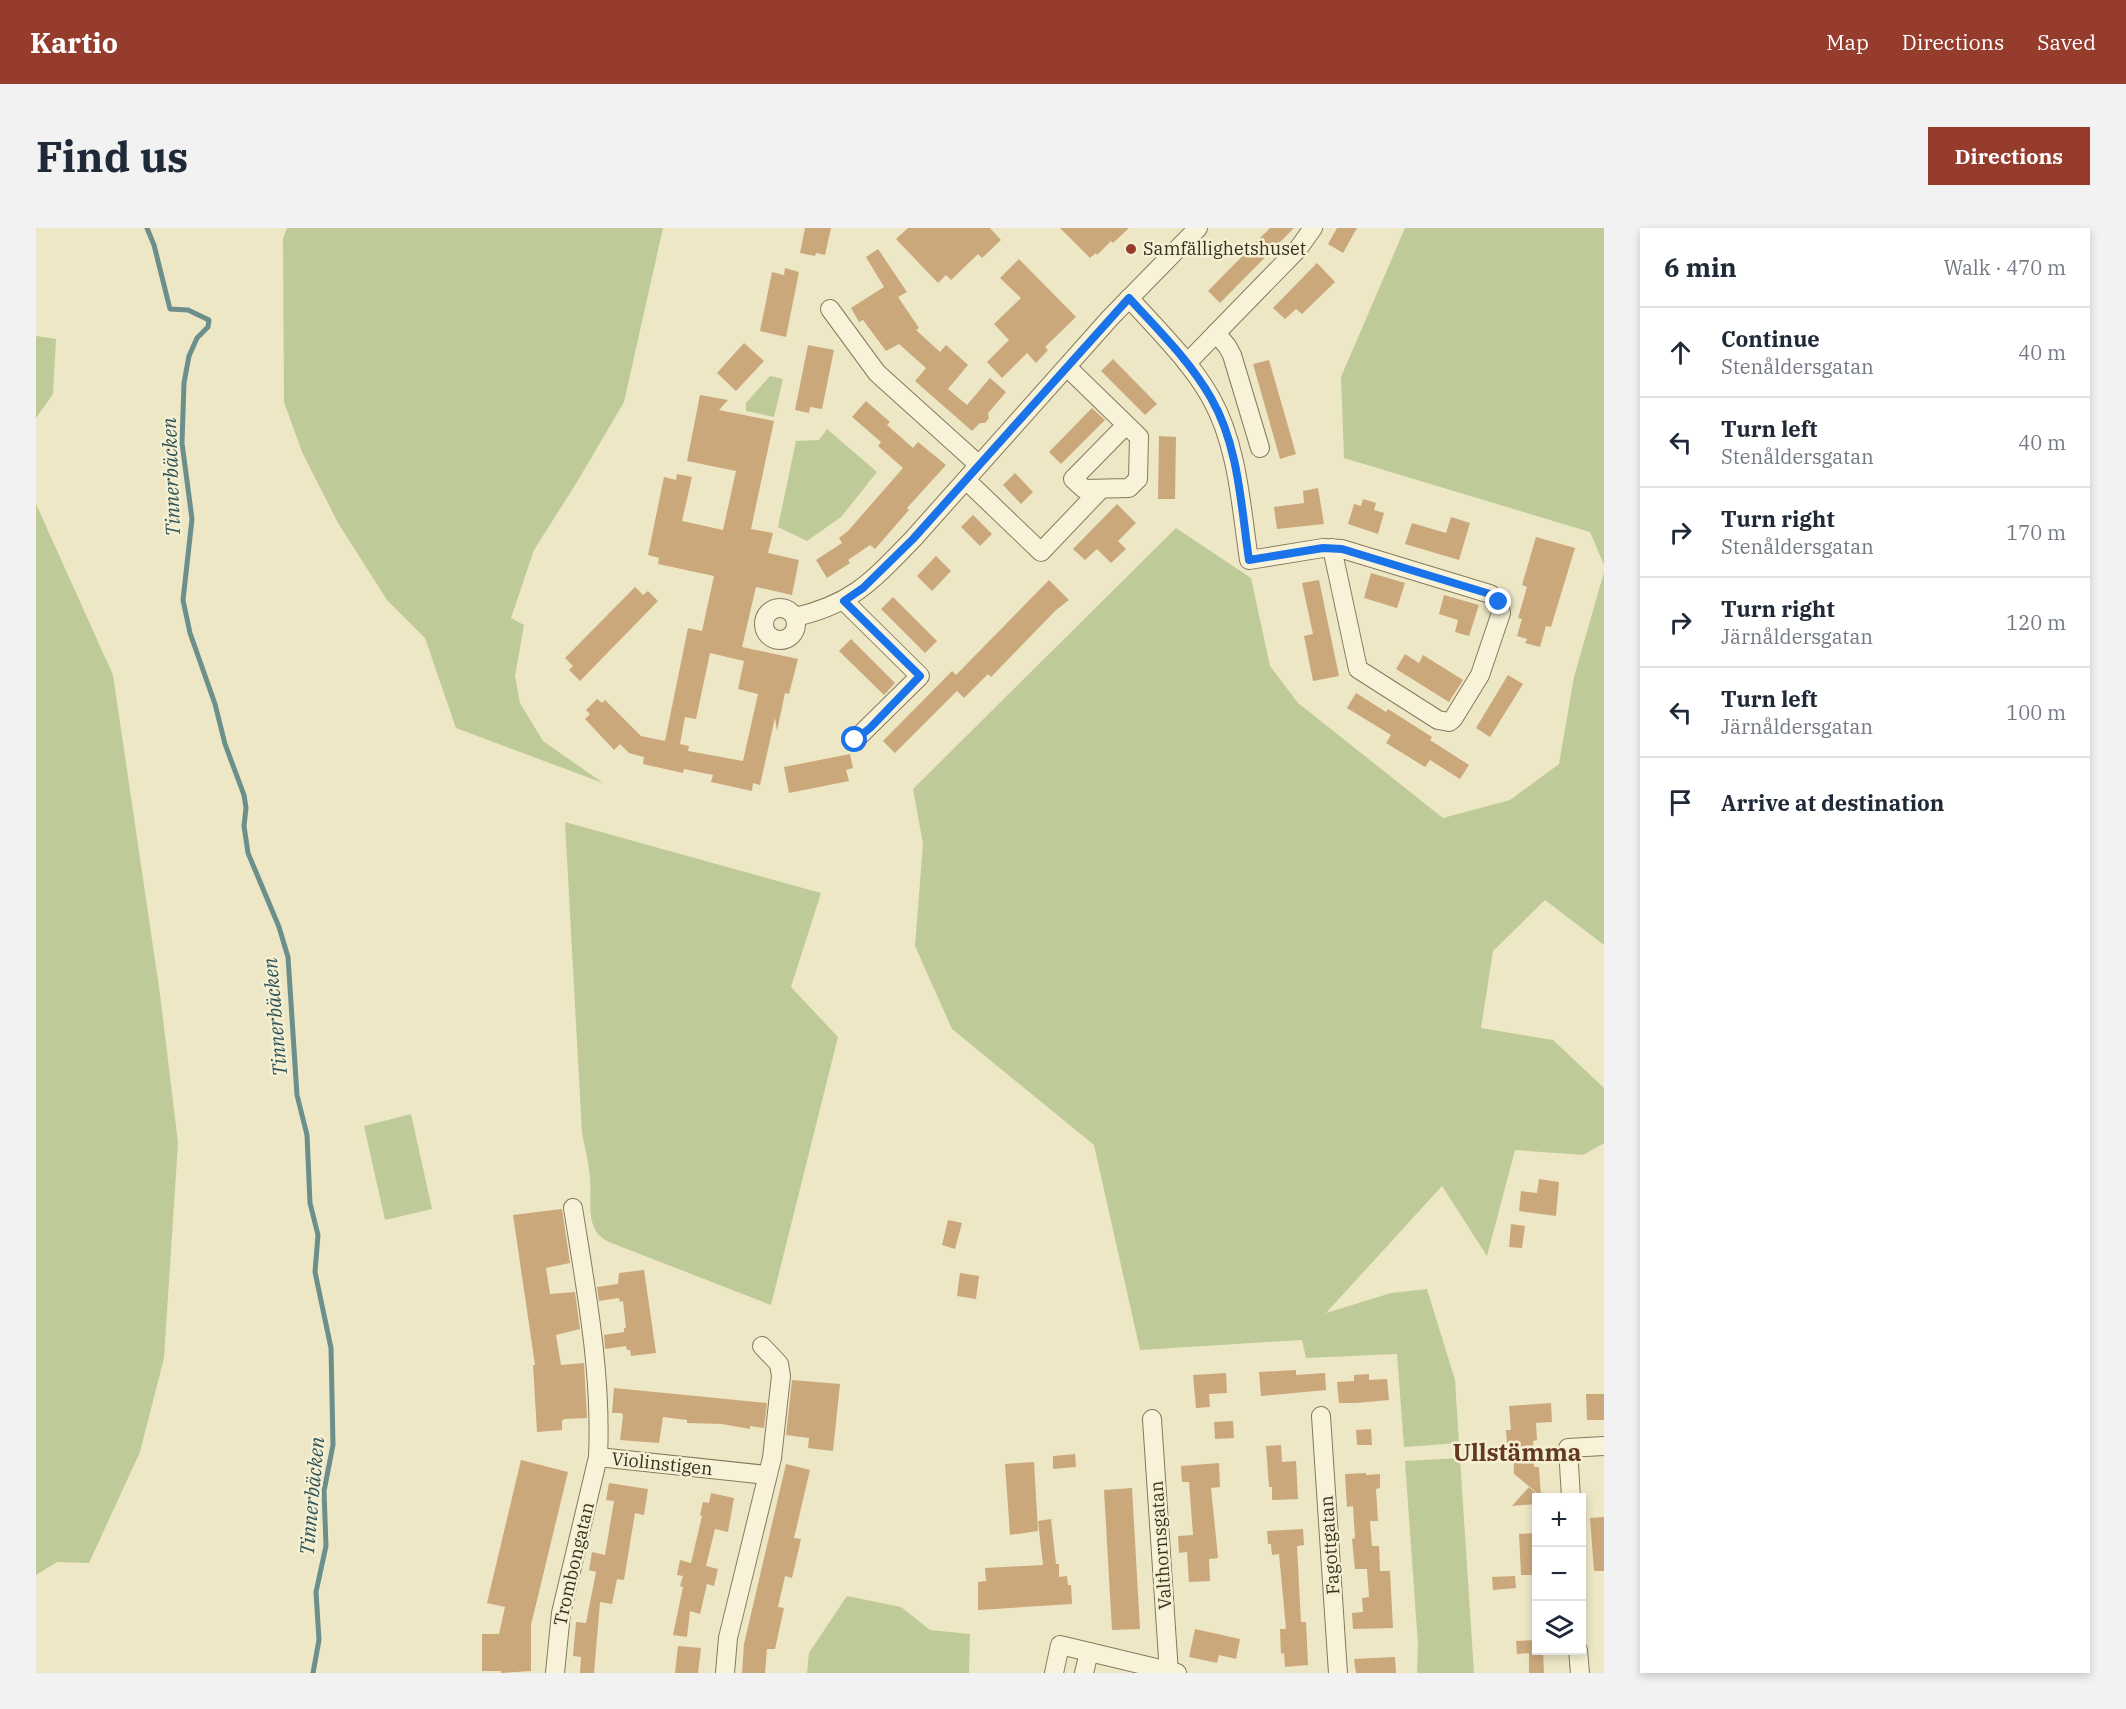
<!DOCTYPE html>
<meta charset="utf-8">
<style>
:root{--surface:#fff;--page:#f2f2f3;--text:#1f2937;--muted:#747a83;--line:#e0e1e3;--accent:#953c2d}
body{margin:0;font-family:"IBM Plex Serif",serif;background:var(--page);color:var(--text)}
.controls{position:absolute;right:18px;bottom:18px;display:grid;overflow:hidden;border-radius:0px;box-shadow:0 3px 9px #0003}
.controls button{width:54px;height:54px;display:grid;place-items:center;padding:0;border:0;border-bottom:2px solid var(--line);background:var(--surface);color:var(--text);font:30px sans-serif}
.stop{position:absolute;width:18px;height:18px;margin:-14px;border:4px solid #1a73e8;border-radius:50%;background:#fff}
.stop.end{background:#1a73e8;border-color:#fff;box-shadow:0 2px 6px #0008}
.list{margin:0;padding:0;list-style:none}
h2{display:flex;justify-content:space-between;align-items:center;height:78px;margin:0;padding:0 24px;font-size:26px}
h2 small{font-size:20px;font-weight:400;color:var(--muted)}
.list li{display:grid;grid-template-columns:39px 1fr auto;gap:18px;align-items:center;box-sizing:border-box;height:90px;padding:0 24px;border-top:2px solid var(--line)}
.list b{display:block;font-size:22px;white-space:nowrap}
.list p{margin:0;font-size:20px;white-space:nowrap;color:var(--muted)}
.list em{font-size:20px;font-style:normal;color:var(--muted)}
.icon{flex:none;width:33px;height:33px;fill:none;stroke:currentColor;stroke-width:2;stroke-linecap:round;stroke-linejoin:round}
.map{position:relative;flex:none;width:1568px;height:1445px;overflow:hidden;border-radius:0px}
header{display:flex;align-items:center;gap:36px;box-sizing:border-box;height:84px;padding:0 30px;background:var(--accent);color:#fff}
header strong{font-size:28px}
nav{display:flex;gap:33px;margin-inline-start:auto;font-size:21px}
.intro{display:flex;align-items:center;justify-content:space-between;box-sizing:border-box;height:144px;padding:0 36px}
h1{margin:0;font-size:42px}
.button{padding:15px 27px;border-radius:0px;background:var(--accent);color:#fff;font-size:21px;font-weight:700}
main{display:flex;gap:36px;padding:0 36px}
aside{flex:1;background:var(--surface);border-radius:0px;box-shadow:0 3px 9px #0003}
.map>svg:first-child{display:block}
.green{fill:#becb99}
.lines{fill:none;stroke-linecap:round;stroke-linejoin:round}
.stream{stroke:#6d8f8b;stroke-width:5}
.building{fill:#caa87c;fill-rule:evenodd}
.minor-casing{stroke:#87795c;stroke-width:20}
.minor{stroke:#f8f3d8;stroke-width:18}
.route{stroke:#1a73e8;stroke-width:8}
.poi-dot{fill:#953c2d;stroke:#f5f0d4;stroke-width:2}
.labels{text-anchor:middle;stroke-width:5;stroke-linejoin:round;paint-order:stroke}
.poi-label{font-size:18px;fill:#382f1f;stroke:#f5f0d4;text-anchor:start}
.street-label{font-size:18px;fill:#382f1f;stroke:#f5f0d4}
.water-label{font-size:20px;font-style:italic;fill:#2f5457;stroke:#f5f0d4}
.district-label{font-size:24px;font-weight:bold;fill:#633820;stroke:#f5f0d4}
</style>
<header>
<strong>Kartio</strong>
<nav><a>Map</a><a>Directions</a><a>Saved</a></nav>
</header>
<div class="intro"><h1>Find us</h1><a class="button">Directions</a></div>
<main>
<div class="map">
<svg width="1568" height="1445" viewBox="0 0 1568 1445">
<rect width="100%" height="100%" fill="#ede7c5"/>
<g class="green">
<polygon points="251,0 627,0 588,174 541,254 498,322 475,390 488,397 479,448 484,475 507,513 567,555 420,500 389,410 351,372 302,295 266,224 248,174 247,11"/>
<polygon points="1369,0 1568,0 1568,337 1554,304 1308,230 1305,149"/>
<polygon points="0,108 20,111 17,166 0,190"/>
<polygon points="734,148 747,151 738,189 710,183 710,175"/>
<polygon points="791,201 841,244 805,289 771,313 742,299 760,213 783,212"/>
<polygon points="0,276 77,447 124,766 142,915 128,1130 104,1224 53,1335 21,1334 0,1347"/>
<polygon points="1140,300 1215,350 1234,438 1262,475 1407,590 1474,572 1523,536 1538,449 1568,344 1568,717 1509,672 1457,723 1445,800 1517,812 1568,860 1568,915 1547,927 1479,922 1451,1028 1406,958 1290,1085 1355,1065 1391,1061 1419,1152 1423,1215 1368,1219 1361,1126 1270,1130 1266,1112 1104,1122 1058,917 916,801 879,718 887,616 877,561"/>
<path d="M529,594L785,665L755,759L802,809L735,1077L573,1014C548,1003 556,974 554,951C553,936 549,920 546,905Z"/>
<polygon points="375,886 396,981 349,992 328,898"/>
<polygon points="1424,1230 1438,1445 1381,1445 1382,1417 1369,1233"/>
<polygon points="811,1368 865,1379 894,1402 934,1406 933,1445 771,1445 773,1425"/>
</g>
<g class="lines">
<polyline class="stream" points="111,0 118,17 134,81 152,82 173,92 172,99 161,110 153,128 148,155 146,215 156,291 147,372 154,405 179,476 189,516 208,567 210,580 208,598 212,625 243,699 252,729 261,867 271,907 274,975 282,1007 279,1044 295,1120 297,1217 288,1263 290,1318 280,1364 283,1412 277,1445"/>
</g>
<g class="building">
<polygon points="769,0 795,0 789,27 780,25 779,28 764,25"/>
<polygon points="872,0 954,0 965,12 946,30 942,26 915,52 910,47 902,55 860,11"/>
<polygon points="1024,0 1093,0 1077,15 1075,13 1061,27 1060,25 1054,30"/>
<polygon points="1234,0 1258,0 1184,75 1172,63"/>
<polygon points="1301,0 1321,0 1307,25 1292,16"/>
<polygon points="842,21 871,64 862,69 883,100 880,102 904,124 910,117 932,137 912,161 931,177 954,150 970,164 952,185 953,190 949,195 944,195 936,203 879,153 890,140 863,116 850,123 827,92 823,94 815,80 848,59 830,29"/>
<polygon points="983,31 1040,89 1009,119 1012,122 1000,135 991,125 966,150 951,134 973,112 958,96 985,70 964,50"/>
<polygon points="1281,35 1299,54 1266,86 1260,81 1249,91 1237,80"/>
<polygon points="749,40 763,44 750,109 724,103 736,44 748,47"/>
<polygon points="708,115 728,133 700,163 681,145"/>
<polygon points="772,117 798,122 786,181 774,179 773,185 759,182"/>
<polygon points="1077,131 1121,176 1109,187 1065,143"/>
<polygon points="1233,132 1260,226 1244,231 1217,136"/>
<path d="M664,167L692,172L683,182L738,193L715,301L737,305L732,325L763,332L756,367L720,359L706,419L762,431L753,466L749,465L741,503L739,490L724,557L717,555L716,563L675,554L677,547L648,541L647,545L607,536L608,529L593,525L584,516L578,522L549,491L554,486L550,482L561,471L566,475L569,472L605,508L629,513L652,400L666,403L678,348L622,336L623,330L612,327L628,249L640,252L641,246L656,249L646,293L687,302L700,243L651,233ZM674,425L708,433L702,461L722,466L707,533L652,523L653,518L644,516L649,489L660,491Z"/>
<polygon points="830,173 854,194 851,197 877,220 882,214 910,237 871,280 873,282 839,321 834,317 812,332 814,335 791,350 780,332 806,315 803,310 812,303 867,240 842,218 845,214 816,189"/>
<polygon points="1056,180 1069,192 1025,236 1013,224"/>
<polygon points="1123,208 1140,209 1139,271 1122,271"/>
<polygon points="979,245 997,264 985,276 967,257"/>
<polygon points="1282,260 1288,296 1241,301 1238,279 1268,275 1267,263"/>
<polygon points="1327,271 1340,275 1338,282 1348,285 1342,306 1312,296 1318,276 1325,278"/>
<polygon points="1081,276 1100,295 1082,313 1090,321 1075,335 1061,321 1049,332 1037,321"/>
<polygon points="937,287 956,306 944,318 925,299"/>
<polygon points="1415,289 1434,295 1423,332 1369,316 1376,295 1410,305"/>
<polygon points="1500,309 1539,320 1515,399 1510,398 1504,419 1489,415 1491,411 1481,408 1486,391 1482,390 1491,359 1486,357"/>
<polygon points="900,328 915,343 896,363 881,348"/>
<polygon points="1335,345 1369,355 1361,380 1328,370"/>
<polygon points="1013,352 1033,372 1020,382 955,449 952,446 928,470 921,463 859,525 847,513 916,443 920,447"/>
<polygon points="1283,352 1303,448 1277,453 1268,408 1277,406 1266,355"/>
<polygon points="599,359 607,367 612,363 622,373 544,453 533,442 537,438 529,430"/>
<polygon points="1408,367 1443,377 1433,408 1419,404 1422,392 1403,386"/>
<polygon points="857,369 901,413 889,425 845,381"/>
<polygon points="815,411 859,455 848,467 803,423"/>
<polygon points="1369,426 1383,435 1387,427 1427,452 1413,474 1360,441"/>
<polygon points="1472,447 1487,456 1454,509 1440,500"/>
<polygon points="1320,465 1350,484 1352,481 1396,509 1394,512 1433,537 1424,551 1394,532 1389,539 1350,515 1355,507 1311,480"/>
<polygon points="814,526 817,540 810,542 813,553 753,565 748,539"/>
<polygon points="1503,951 1523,954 1520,988 1483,983 1485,963 1501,965"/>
<polygon points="526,981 534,1035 510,1040 514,1066 539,1064 544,1101 520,1107 525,1137 548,1135 551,1190 528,1191 526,1193 526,1202 501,1204 497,1137 499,1137 477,987"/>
<polygon points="912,992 926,995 919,1021 906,1017"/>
<polygon points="1475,996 1489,998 1486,1020 1473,1019"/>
<polygon points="608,1042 620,1125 595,1128 594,1122 591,1122 590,1118 569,1121 568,1107 588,1104 588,1100 590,1100 587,1073 584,1074 583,1070 563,1073 561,1059 582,1056 583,1045"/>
<polygon points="924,1045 943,1048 940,1071 921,1068"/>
<polygon points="1260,1142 1260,1147 1289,1145 1290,1162 1225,1168 1223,1144"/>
<polygon points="1190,1145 1191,1165 1173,1166 1174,1179 1160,1180 1157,1147"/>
<polygon points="1333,1146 1333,1152 1351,1151 1353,1172 1320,1175 1303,1175 1301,1154 1318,1153 1318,1147"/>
<polygon points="756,1152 804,1156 797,1223 772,1220 773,1210 750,1207"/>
<polygon points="578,1160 731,1175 728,1200 714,1198 714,1201 686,1196 651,1195 651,1192 627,1189 623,1215 584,1212 587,1188 586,1185 576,1185"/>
<polygon points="1550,1166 1568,1166 1568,1192 1551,1192"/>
<polygon points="1515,1175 1516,1194 1500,1195 1501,1212 1497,1213 1498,1239 1503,1239 1505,1268 1478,1246 1477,1220 1476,1216 1471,1216 1470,1202 1475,1202 1473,1178"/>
<polygon points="1197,1193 1198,1210 1179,1211 1178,1194"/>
<polygon points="1335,1201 1336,1217 1321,1217 1320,1202"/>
<polygon points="1245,1217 1246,1234 1260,1233 1262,1271 1236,1272 1236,1259 1233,1259 1230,1218"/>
<polygon points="1039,1226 1040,1239 1017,1241 1017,1228"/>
<polygon points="485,1232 532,1244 495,1397 495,1443 465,1445 465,1443 446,1443 446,1406 463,1406 469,1379 451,1375"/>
<polygon points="998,1234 1002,1303 974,1307 969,1236"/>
<polygon points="1183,1235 1184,1259 1175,1260 1182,1330 1173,1331 1174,1353 1153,1354 1151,1324 1143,1325 1142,1308 1157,1307 1153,1254 1146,1254 1145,1238"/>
<polygon points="750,1236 774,1242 758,1310 765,1311 756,1350 749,1348 742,1379 748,1380 739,1421 731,1421 729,1445 706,1445 708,1416"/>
<polygon points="1330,1245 1330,1247 1344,1246 1344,1260 1340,1261 1342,1293 1334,1293 1336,1318 1343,1318 1344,1343 1354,1343 1357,1400 1317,1401 1316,1385 1327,1384 1326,1370 1333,1369 1331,1341 1319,1341 1316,1311 1319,1310 1317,1278 1311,1279 1309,1246"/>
<polygon points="573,1255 612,1261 608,1287 599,1285 588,1352 581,1351 576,1376 564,1374 558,1445 544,1445 545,1429 537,1428 540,1394 550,1395 560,1344 553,1342 556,1324 569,1327 578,1273 570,1272"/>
<polygon points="1493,1259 1500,1265 1500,1276 1476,1278"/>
<polygon points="1096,1260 1104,1401 1076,1402 1068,1262"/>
<polygon points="675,1265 698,1270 692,1304 679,1301 670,1338 682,1341 678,1358 671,1356 664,1386 654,1383 651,1409 637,1407 647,1359 644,1358 647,1348 641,1347 644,1332 655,1335 666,1288 664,1287 667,1274 673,1275"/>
<polygon points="1568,1289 1568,1343 1558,1343 1554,1290"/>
<polygon points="1015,1291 1020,1336 1023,1336 1023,1349 1031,1348 1032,1357 1035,1357 1036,1376 942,1382 942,1354 950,1353 949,1340 1007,1337 1002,1293"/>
<polygon points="1267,1301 1268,1317 1261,1318 1265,1394 1270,1394 1272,1437 1249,1439 1248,1425 1245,1426 1244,1401 1250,1401 1243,1326 1236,1327 1235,1316 1232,1316 1231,1303"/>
<polygon points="1500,1305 1500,1347 1485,1347 1483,1306"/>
<polygon points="1479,1348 1480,1360 1457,1362 1456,1349"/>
<polygon points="1159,1401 1204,1411 1200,1431 1183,1427 1181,1435 1153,1429"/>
<polygon points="1500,1412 1500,1422 1507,1422 1508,1445 1493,1445 1493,1425 1481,1426 1480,1413"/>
<polygon points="642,1418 665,1420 662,1445 639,1445"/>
<polygon points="1359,1429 1360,1445 1320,1445 1318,1431"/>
</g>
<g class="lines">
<g class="minor-casing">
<g id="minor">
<path d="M1093,70C1122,102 1154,133 1175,170C1202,218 1205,279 1213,332L1287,320L1306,321L1454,366L1463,374L1465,385L1444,447L1417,491L1413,494L1402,492L1322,441L1296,320"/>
<polyline points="794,81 841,145 943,237"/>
<polyline points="1180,105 1191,118 1196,127 1224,220"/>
<polyline points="1151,135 1262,21 1277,0"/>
<polyline points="1031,139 1103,209 1102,251 1093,260 1048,261 1037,251 1090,197"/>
<polyline points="930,252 1005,324 1065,261"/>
<polyline points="808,373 884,448 819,512"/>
<circle cx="744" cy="396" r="16"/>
<path d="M759,389C817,376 837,352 877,311L1074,90L1162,0"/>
<polyline points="1285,1188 1302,1445"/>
<polyline points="1116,1191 1133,1445"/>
<polyline points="562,1229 731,1247"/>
<polyline points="1535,1270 1532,1220 1568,1218"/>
<polyline points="1542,1422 1544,1445"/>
<path d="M519,1445L525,1385L562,1229C566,1145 550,1062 537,980"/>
<polyline points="689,1445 692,1410 736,1230 745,1148 743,1136 726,1118"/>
<polyline points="1018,1445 1024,1417 1141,1445"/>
<polyline points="1048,1445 1053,1424"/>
</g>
</g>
<use href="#minor" class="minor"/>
</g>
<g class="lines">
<path class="route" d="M819,512L834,500L884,448L808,373L827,360L877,311L1093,70C1122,102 1154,133 1175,170C1203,218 1205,279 1213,332L1287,320L1306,321L1454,366L1463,374"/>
</g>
<circle class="poi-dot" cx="1095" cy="21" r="6"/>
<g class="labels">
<g class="poi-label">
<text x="1107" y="27">Samfällighetshuset</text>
</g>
<g class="street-label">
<text transform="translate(626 1236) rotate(6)" y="6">Violinstigen</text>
<text transform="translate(1125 1317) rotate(-94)" y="6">Valthornsgatan</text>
<text transform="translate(1294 1317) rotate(-94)" y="6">Fagottgatan</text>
<text transform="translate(538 1336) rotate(-77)" y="6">Trombongatan</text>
</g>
<g class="water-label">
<text transform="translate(135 249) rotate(-92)" y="7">Tinnerbäcken</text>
<text transform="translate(239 789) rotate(-95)" y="7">Tinnerbäcken</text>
<text transform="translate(276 1268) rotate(-85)" y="7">Tinnerbäcken</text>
</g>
<g class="district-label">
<text x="1481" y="1233">Ullstämma</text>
</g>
</g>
</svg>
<div class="controls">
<button>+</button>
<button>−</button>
<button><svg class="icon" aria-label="layers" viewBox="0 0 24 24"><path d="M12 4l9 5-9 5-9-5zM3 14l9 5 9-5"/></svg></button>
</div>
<div class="stop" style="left:819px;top:512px"></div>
<div class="stop end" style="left:1463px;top:374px"></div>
</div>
<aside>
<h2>6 min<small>Walk · 470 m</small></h2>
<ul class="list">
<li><svg class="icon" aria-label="ahead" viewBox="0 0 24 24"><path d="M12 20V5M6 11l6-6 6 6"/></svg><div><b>Continue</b><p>Stenåldersgatan</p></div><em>40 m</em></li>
<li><svg class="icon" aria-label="left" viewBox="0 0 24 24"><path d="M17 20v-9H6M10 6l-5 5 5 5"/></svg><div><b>Turn left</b><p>Stenåldersgatan</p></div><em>40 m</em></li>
<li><svg class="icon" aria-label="right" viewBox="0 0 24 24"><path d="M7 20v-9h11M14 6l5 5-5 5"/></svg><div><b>Turn right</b><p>Stenåldersgatan</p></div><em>170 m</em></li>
<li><svg class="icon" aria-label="right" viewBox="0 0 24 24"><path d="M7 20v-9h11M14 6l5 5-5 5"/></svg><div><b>Turn right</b><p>Järnåldersgatan</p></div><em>120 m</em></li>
<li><svg class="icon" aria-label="left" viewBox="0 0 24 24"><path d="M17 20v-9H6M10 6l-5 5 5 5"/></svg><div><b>Turn left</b><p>Järnåldersgatan</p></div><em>100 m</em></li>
<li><svg class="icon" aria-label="arrive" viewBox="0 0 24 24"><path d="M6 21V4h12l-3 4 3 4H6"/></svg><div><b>Arrive at destination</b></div></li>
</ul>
</aside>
</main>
